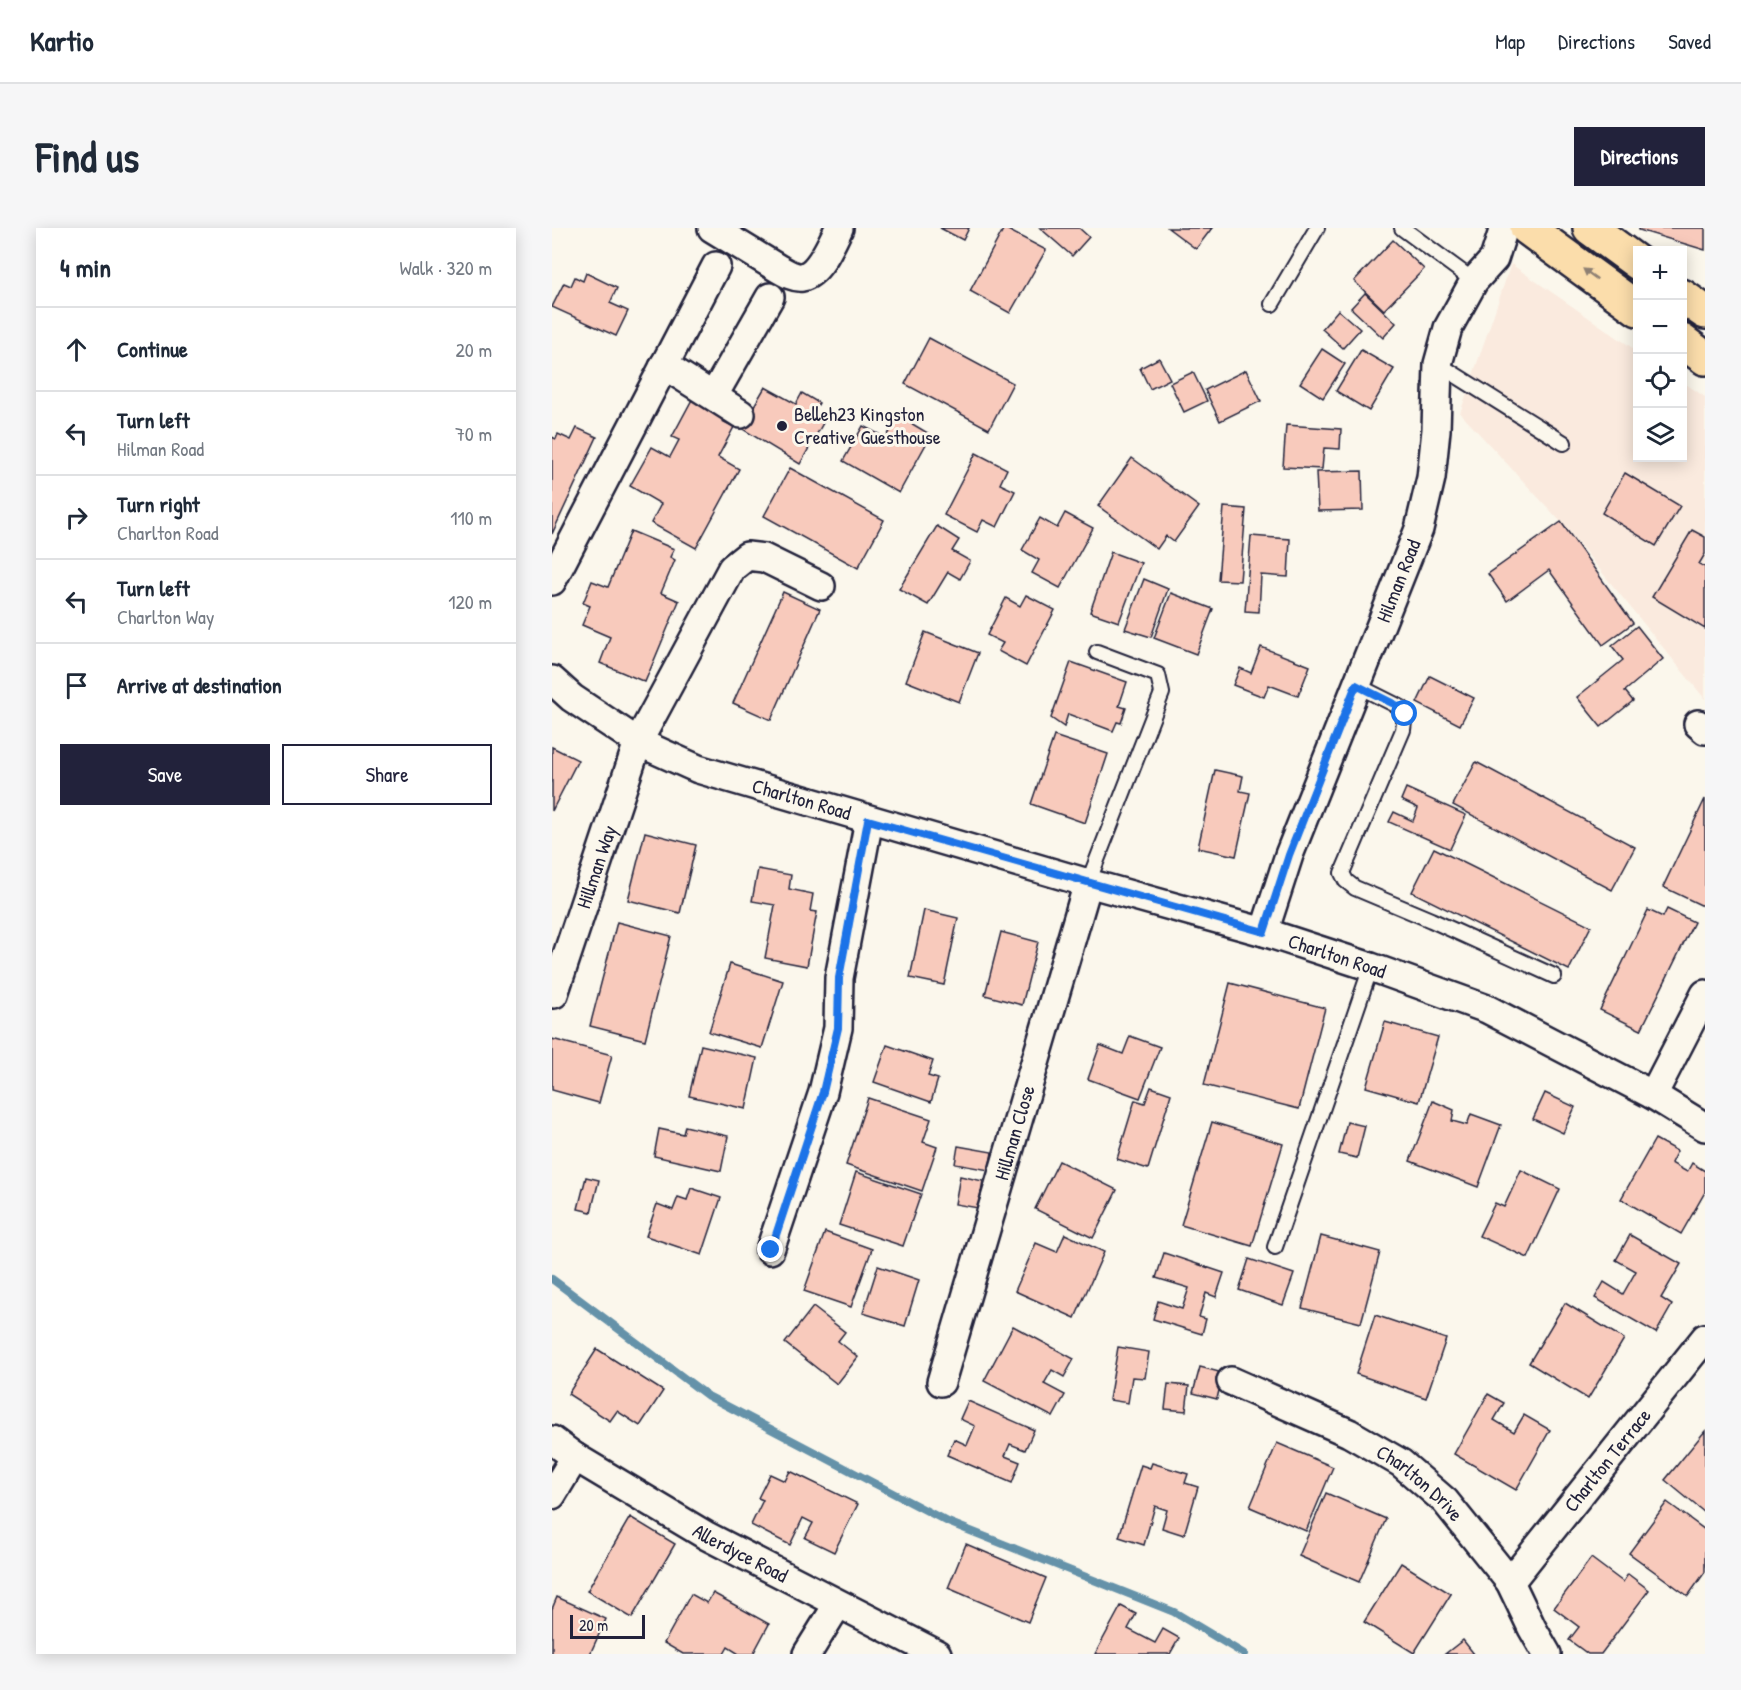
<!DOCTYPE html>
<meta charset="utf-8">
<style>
:root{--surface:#fff;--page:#f6f6f7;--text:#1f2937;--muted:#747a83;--line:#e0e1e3;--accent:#22223b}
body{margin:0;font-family:"Patrick Hand",sans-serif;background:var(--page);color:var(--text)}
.controls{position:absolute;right:18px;top:18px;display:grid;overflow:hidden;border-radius:0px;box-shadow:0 3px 15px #0003}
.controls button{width:54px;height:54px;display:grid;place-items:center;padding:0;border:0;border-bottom:2px solid var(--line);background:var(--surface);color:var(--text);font:30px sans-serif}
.scale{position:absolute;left:18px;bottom:15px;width:75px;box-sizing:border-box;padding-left:6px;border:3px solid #22223b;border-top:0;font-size:16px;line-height:21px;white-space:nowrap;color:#22223b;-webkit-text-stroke:4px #fbf7ec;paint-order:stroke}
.stop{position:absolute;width:18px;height:18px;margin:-14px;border:4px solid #1a73e8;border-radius:50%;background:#fff}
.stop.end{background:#1a73e8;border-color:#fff;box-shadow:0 2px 6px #0008}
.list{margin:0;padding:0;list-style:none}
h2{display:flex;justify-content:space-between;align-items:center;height:78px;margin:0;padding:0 24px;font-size:26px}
h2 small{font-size:20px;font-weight:400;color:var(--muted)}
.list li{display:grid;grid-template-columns:39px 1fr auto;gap:18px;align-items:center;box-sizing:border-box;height:84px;padding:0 24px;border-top:2px solid var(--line)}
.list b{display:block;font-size:22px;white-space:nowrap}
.list p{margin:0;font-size:20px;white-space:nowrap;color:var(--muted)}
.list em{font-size:20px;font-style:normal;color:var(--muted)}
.actions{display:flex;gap:12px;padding:18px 24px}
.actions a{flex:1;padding:14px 0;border:2px solid var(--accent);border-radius:0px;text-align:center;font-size:21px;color:var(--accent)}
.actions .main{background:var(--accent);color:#fff}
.icon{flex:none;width:33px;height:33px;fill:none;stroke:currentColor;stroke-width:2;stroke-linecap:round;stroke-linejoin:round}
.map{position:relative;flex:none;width:1153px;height:1426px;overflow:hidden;border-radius:0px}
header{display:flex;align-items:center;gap:36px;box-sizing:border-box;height:84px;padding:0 30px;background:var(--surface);border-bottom:2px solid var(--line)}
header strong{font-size:28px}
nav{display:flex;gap:33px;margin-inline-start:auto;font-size:21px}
.intro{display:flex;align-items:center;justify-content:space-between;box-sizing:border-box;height:144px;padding:0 36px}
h1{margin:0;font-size:42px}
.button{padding:15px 27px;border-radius:0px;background:var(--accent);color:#fff;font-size:21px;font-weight:700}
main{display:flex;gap:36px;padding:0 36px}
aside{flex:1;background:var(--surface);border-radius:0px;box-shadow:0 3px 15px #0003}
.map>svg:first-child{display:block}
.built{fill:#faeade}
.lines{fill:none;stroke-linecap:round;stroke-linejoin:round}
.stream{stroke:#6592a9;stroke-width:8}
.building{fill:#f8cabc;stroke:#22223b;stroke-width:1.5}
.lane-casing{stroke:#22223b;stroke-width:18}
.street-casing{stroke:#22223b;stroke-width:32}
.primary-casing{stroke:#22223b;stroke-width:38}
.lane{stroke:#fbf7ec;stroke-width:14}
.street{stroke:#fbf7ec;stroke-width:27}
.primary{stroke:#fbddab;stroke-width:33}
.oneway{fill:#8e8073}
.route{stroke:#1a73e8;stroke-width:8}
.poi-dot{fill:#22223b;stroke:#fbf7ec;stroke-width:2}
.labels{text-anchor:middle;stroke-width:6;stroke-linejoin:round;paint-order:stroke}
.poi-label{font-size:20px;fill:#22223b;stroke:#fbf7ec;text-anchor:start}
.street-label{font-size:20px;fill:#22223b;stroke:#fbf7ec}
</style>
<header>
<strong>Kartio</strong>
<nav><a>Map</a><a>Directions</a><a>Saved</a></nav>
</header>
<div class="intro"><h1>Find us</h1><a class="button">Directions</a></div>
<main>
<aside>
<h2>4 min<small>Walk · 320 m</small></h2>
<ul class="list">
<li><svg class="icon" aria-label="ahead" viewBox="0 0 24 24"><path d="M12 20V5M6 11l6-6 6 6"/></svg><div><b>Continue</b></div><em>20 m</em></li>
<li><svg class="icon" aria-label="left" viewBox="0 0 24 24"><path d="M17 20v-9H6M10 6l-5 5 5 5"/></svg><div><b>Turn left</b><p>Hilman Road</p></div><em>70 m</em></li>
<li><svg class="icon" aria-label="right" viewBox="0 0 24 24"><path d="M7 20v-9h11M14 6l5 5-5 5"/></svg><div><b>Turn right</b><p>Charlton Road</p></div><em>110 m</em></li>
<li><svg class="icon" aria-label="left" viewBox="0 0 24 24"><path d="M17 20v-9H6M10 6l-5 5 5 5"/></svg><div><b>Turn left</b><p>Charlton Way</p></div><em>120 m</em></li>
<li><svg class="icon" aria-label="arrive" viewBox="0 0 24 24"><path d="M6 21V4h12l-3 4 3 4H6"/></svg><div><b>Arrive at destination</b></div></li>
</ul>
<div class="actions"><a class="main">Save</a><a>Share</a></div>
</aside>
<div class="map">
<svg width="1153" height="1426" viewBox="0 0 1153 1426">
<rect width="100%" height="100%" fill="#fbf7ec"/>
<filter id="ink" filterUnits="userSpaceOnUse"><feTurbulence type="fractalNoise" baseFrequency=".0167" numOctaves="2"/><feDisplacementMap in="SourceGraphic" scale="12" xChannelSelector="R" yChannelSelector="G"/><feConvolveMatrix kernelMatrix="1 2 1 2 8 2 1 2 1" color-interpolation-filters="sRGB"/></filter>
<g filter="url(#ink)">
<polygon class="built" points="959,36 1085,123 1086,230 1130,230 1131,154 1153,169 1153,471 1009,294 908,185"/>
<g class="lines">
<polyline class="stream" points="0,1051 156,1168 396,1294 622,1384 692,1426"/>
</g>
<g class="building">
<polygon points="388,0 417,0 411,12"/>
<polygon points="452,0 494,22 458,85 418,63"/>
<polygon points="488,0 527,0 537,9 520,28"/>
<polygon points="616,0 660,0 644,21"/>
<polygon points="1087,0 1153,0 1153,22 1087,2"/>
<polygon points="841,12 872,41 832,82 802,53"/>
<polygon points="34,45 65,60 58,75 76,83 64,108 0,79 12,55 19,58 23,49 31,53"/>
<polygon points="813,65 844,95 831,110 799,80"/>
<polygon points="786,82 808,101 791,120 770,101"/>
<polygon points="377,110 461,155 437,201 353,156"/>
<polygon points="770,121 793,136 771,170 748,155"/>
<polygon points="809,122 842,141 817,183 784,163"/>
<polygon points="607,130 618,151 598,161 588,140"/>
<polygon points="694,142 709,173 668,193 653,162"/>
<polygon points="641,144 655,173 632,184 618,155"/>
<polygon points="213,159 244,176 250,165 267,175 259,188 271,195 248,236 189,200"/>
<polygon points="143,166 175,184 170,193 182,199 166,229 187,241 144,320 99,295 109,276 78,258 100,219 118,229 127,212 120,209"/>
<polygon points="347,188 379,207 347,265 291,233 311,198 334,210"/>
<polygon points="734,197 789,201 788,221 772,220 770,241 731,239"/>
<polygon points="25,200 45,209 0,306 0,209 4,211 6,206 19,212"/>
<polygon points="424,225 455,241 448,256 463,263 445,299 431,292 425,304 392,287"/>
<polygon points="580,230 647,279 622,314 614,308 605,321 546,278"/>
<polygon points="238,240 332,292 306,340 212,288"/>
<polygon points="810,243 811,282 766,283 764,244"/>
<polygon points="1073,245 1128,278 1104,318 1050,285"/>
<polygon points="672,279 694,281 688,353 666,352"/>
<polygon points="513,285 541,300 508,360 480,345 487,332 470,322 488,290 505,300"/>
<polygon points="1009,294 1081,395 1051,417 997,342 955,373 936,346"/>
<polygon points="385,298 407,312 400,323 418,333 408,351 396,344 376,377 347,361"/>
<polygon points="1140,302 1153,309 1153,326 1147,336 1153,339 1153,401 1100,369"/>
<polygon points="79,303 122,321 118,329 123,332 109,365 127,373 93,454 48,435 58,409 30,397 38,378 31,375 40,353 56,359"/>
<polygon points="699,308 738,311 736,349 709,347 707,384 693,383"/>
<polygon points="559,324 589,335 567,394 538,384"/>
<polygon points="592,351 616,361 599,409 573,401"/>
<polygon points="231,364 268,381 219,492 181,475"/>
<polygon points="619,365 661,381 644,426 602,410"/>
<polygon points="474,367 503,382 474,438 446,423 451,415 435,407 454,370 468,378"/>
<polygon points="1085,398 1111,431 1073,463 1081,473 1049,499 1025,469 1071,432 1060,418"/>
<polygon points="373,404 426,425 407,474 354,453"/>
<polygon points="709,419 758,438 746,468 717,457 712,469 681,457 688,440 699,445"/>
<polygon points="519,434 575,454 567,478 574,480 569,495 565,494 561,503 516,486 512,499 499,490"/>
<polygon points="878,448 922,470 908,497 865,475"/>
<polygon points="502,508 556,526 533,595 479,576"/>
<polygon points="0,519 26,532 0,583"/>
<polygon points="924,534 1083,619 1060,662 901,577"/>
<polygon points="663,542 691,548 688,563 698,565 684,628 646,620"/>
<polygon points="854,560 914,587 898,621 837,594 842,584 861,593 866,580 849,572"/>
<polygon points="1153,571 1153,679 1111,659"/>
<polygon points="93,604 144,617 128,685 76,672"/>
<polygon points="882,620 1039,698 1017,742 860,664"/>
<polygon points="206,641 239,647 237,661 261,666 258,683 265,684 255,738 213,730 223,677 200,673"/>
<polygon points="1115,681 1142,694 1089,802 1048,782 1096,682 1111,689"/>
<polygon points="372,682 406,690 392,757 358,750"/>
<polygon points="65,694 119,708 93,812 38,798"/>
<polygon points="449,704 486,714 470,777 433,767"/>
<polygon points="178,736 231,753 210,820 157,804"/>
<polygon points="678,755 773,780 747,881 652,857"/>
<polygon points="833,794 886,809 867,874 814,859"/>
<polygon points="578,808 608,819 588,870 536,851 548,817 571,826"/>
<polygon points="0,811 60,827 47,875 0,862"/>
<polygon points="149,817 205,830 194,881 137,868"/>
<polygon points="335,817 381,833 376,848 386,851 379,874 322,854"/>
<polygon points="599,859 619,866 596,941 565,931 583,872 593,875"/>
<polygon points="993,865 1023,879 1011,905 981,891"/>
<polygon points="316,870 379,891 371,914 385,919 370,963 294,937"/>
<polygon points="881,873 902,882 900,893 915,897 919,886 949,897 926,959 858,933"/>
<polygon points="660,894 731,916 700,1018 629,997"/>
<polygon points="795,894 813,898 805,930 787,926"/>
<polygon points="133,898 176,908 169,943 102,928 107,901 131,906"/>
<polygon points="1103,911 1125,923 1119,935 1135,944 1140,935 1153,943 1153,964 1129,1006 1069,971"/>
<polygon points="406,918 440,924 437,942 403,936"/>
<polygon points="507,933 565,962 541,1010 483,981"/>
<polygon points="969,942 1008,961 976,1030 927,1008 943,975 952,979"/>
<polygon points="304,944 369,966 351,1018 287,997"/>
<polygon points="408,948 431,953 426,980 403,976"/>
<polygon points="34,949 47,952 39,984 26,981"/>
<polygon points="139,960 169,970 150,1027 94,1008 105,976 121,982 126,969 135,972"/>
<polygon points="273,1004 320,1021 299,1079 252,1063"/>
<polygon points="513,1006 552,1024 523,1090 463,1063 484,1015 505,1024"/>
<polygon points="1078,1007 1129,1036 1109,1070 1120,1077 1104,1105 1043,1070 1052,1054 1071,1066 1084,1043 1064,1032"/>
<polygon points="769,1008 828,1024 809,1095 750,1080"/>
<polygon points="612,1025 672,1045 664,1069 654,1065 647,1089 654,1091 650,1106 601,1091 606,1073 630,1081 637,1060 604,1050"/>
<polygon points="697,1031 742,1046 731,1077 687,1062"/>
<polygon points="326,1038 367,1052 353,1098 311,1085"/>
<polygon points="1013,1075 1072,1111 1036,1171 977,1135"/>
<polygon points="261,1079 293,1104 286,1113 306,1129 285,1156 233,1115"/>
<polygon points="823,1087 894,1111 874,1170 804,1146"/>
<polygon points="461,1098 522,1131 512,1149 500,1142 492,1156 513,1167 501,1189 432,1153"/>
<polygon points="566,1119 597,1124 593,1150 580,1149 576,1175 557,1172"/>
<polygon points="45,1121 111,1163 88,1198 65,1183 58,1193 16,1166"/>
<polygon points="648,1139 671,1145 665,1171 641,1165"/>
<polygon points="616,1156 637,1158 634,1183 613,1181"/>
<polygon points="936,1166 952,1175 942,1192 962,1204 972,1187 998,1202 964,1262 902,1226"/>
<polygon points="416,1173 482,1202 473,1222 458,1216 453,1228 468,1234 460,1255 395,1227 402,1211 415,1217 423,1198 408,1191"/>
<polygon points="1153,1203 1153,1285 1113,1252"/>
<polygon points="725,1215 781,1239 754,1303 698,1279"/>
<polygon points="600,1235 636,1246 633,1255 646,1259 632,1307 610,1300 615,1282 603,1278 592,1317 567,1309 589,1237 598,1240"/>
<polygon points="238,1243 306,1276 282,1324 253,1310 261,1295 251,1290 238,1317 199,1297 211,1272 206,1270 218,1246 233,1253"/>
<polygon points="774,1265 834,1291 807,1354 747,1328"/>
<polygon points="1115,1274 1153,1302 1153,1344 1136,1368 1077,1325"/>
<polygon points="78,1289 123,1316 80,1390 35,1363"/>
<polygon points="414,1316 494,1350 476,1394 396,1360"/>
<polygon points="1039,1330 1071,1354 1076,1346 1097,1362 1049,1426 1036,1426 1017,1412 1027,1399 1002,1380"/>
<polygon points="849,1335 899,1366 862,1425 812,1394"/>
<polygon points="161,1365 217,1396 201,1426 187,1426 176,1419 172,1426 131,1426 112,1415 139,1366 155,1375"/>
<polygon points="5,1369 54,1391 38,1426 0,1426 0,1381"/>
<polygon points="569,1378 584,1386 576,1401 603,1415 611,1401 627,1410 618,1426 543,1426"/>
<polygon points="911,1412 922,1426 893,1426"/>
</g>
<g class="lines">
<g class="lane-casing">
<g id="lane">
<polyline points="850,0 922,53"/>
<polyline points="720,76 765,0"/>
<polyline points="886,136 1012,215"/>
<polyline points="804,457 850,480 853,486 851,502 790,645 794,653 803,660 879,692 1002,748"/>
<polyline points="536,655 610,465 606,447 545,424"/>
<polyline points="723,1019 819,739"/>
</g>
</g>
<g class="street-casing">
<g id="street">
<path d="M160,0L227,41C234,45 242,50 250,49C267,46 280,14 287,0"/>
<polyline points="112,137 189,186"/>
<polyline points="162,167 218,69"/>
<polyline points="0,353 164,38"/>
<path id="s1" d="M0,452L20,470L86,514L146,541L536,655L712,704L819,739L935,781L1101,867L1153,899"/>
<polyline points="1146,496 1153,502"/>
<path id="s2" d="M712,704L737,627L867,301L879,250L884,202L886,136L896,100L922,53L942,31L952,0"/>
<path id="s3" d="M2,766L86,514L180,340L195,328L212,330L269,358"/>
<polyline points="1101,867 1153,766"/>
<polyline points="218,1022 271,864 286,800 287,750 317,592"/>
<path id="s4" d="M679,1153L797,1205L849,1235L893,1273L958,1354L980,1400L995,1426"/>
<path id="s5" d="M389,1154L536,655"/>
<path id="s6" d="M0,1212L23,1229L155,1308L385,1426"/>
<polyline points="0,1267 23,1229"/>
<path id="s7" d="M958,1354L1153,1110"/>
<polyline points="255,1426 286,1376"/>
</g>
</g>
<g class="primary-casing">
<g id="primary">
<polyline points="975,0 1086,81"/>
<polyline points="1038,0 1086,35"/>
<polyline points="1130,68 1153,84"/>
<polyline points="1130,113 1153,130"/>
</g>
</g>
<use href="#lane" class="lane"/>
<use href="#street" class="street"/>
<use href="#primary" class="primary"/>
</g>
<defs><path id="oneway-solid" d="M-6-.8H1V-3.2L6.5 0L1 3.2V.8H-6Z" transform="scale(1.5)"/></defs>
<use class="oneway" href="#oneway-solid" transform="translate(1038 46) rotate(-144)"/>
</g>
<g class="lines" filter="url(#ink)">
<polyline class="route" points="219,1022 271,864 286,800 287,750 316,592 712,704 737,627 804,457 850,480 853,486"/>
</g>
<circle class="poi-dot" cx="230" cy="198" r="6"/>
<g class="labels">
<g class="poi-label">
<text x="242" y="193">Belleh23 Kingston<tspan x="242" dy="23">Creative Guesthouse</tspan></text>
</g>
<g class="street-label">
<text dy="7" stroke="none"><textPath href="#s2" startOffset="376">Hilman Road</textPath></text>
<text dy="7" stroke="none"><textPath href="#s1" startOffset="280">Charlton Road</textPath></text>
<text dy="7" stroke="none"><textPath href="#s3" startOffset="134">Hillman Way</textPath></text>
<text dy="7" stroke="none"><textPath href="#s1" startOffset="838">Charlton Road</textPath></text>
<text dy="7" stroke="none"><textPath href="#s5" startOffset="260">Hillman Close</textPath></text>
<text dy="7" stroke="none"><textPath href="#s7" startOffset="156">Charlton Terrace</textPath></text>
<text dy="7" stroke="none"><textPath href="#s4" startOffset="216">Charlton Drive</textPath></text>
<text dy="7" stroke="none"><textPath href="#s6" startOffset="220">Allerdyce Road</textPath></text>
</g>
</g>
</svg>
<div class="controls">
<button>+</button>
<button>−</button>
<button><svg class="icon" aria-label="locate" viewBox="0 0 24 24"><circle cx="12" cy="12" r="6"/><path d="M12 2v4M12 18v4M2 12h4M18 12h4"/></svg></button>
<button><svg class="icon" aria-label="layers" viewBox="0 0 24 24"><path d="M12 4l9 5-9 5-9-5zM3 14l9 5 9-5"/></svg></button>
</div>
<div class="scale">20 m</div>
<div class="stop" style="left:853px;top:486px"></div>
<div class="stop end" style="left:219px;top:1022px"></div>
</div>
</main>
